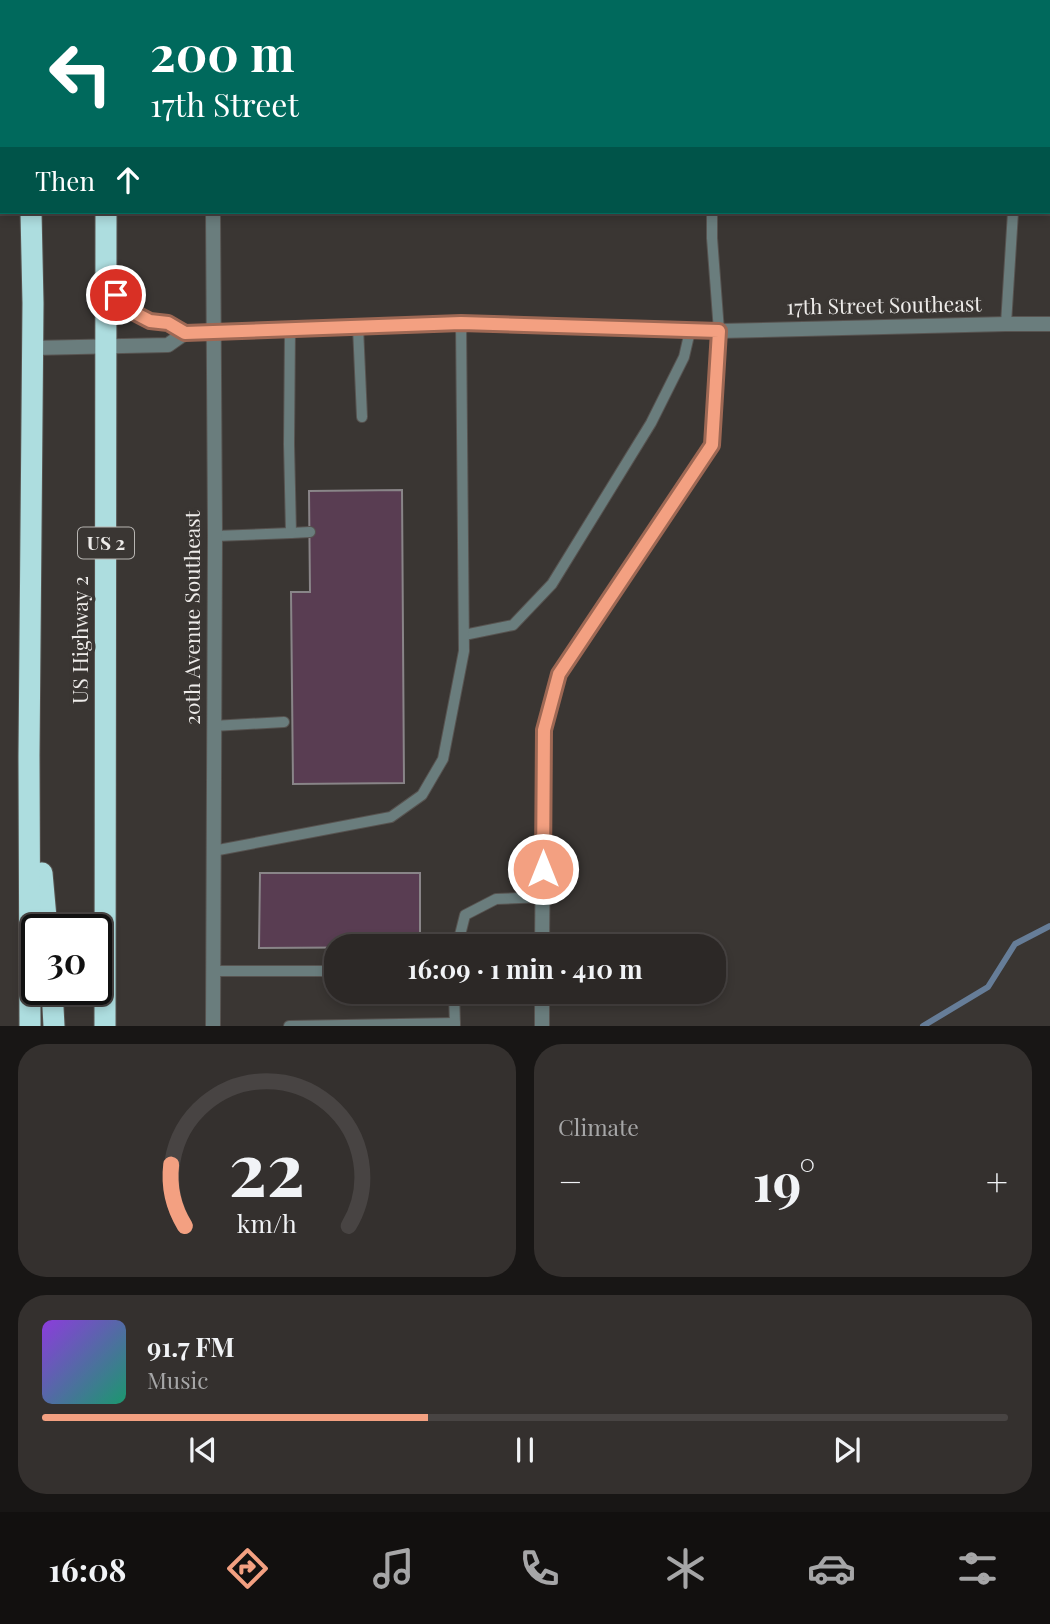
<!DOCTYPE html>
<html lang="en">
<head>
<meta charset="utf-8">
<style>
	body { margin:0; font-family:"Playfair Display",serif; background:#34302e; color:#f1f3f6; height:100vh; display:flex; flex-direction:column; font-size:26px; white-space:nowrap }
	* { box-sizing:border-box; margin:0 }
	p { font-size:23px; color:#a6a6a7 }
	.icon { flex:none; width:38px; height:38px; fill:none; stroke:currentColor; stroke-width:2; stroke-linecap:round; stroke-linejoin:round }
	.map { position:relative; height:1026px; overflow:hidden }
	.panel { display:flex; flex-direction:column; gap:18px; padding:18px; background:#181615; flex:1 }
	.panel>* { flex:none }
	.banner { position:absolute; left:0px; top:0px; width:1050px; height:214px; box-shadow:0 4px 10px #0003,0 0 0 2px #484443; background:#00695c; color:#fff; overflow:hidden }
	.speed { position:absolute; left:21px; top:914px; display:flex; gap:14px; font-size:35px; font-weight:700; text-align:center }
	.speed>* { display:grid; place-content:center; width:91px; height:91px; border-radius:50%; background:#2c2826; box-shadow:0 4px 10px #0003,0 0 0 2px #484443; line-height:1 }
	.speed .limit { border:4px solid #111; border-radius:10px; background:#fff; color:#111 }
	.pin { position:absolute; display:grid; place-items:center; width:60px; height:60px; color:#fff; margin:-30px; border:4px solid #fff; border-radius:50%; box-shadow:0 2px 7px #0007 }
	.me { position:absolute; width:77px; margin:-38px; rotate:0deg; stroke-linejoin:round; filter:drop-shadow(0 0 5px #0008) }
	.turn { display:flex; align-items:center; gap:24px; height:147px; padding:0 35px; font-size:32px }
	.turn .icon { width:91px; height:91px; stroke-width:2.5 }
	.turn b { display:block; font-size:49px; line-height:60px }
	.then { display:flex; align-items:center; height:66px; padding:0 35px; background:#0003; gap:14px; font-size:26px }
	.big { font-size:52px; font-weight:700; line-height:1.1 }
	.panel .widget { flex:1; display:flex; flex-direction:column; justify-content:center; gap:10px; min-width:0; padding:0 24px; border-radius:28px; background:#34302e }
	.panel .dial { align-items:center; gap:0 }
	.dial svg { height:182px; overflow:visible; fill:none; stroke:#484443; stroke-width:7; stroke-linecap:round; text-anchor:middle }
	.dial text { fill:#f1f3f6; stroke:none }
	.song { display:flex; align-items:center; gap:21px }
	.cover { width:84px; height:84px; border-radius:10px; background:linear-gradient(135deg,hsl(270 70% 55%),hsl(160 70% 35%)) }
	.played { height:7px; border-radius:4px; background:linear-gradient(90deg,#f3a081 40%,#484443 40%) }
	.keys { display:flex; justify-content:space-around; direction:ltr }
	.heat { display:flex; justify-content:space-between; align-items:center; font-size:38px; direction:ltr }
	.panel .tiles { flex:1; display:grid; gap:18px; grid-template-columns:1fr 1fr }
	.widget:last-child { grid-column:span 2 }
	.trip { position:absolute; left:324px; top:934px; width:402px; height:70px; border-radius:28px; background:#2c2826; box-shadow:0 4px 10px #0003,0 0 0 2px #484443; font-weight:700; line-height:70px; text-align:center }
	.tabs { display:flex; height:112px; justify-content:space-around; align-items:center; background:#12100f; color:#a6a6a7 }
	.tabs .icon { width:49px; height:49px }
	.tabs .selected { color:#f3a081 }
	.tabs b { font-size:32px; color:#f1f3f6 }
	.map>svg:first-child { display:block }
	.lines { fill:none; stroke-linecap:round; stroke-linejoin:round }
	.stream { stroke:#667d98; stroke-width:6 }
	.building { fill:#593d52; stroke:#898588; stroke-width:2 }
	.lane-casing { stroke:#575350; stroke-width:12 }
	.street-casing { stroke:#575350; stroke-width:16 }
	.highway-casing { stroke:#575350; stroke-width:23 }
	.lane { stroke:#6a7d7d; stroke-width:10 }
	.street { stroke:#6a7d7d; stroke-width:14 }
	.highway { stroke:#addddf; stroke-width:21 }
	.route-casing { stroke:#9e6854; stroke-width:18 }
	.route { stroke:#f3a081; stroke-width:12 }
	.labels { text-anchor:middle; stroke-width:7; stroke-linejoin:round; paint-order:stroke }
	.shield { fill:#3a3633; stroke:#b7b5b2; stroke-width:2 }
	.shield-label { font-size:19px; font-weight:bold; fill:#edebe9 }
	.street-label { font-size:21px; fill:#edebe9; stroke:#3a3633 }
</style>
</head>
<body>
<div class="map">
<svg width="1050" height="1026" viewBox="0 0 1050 1026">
	<rect width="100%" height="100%" fill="#3a3633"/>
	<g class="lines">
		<path class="stream" d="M923,1026L988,987L1015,944L1050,926"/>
	</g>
	<g class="building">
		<path d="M402,490L404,783L293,784L291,592H310L309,491Z"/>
		<path d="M260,873H420V947L259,948Z"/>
	</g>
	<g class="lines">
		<defs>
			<g id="lane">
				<path d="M285,2V0"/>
				<path d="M393,2L427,0"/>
				<path d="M712,212V238L719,331"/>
				<path d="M1006,324L1013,212"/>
				<path d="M358,327L362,417"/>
				<path d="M291,533L310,532"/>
				<path d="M215,536L291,533L289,444L290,329"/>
				<path d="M464,635L513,625L552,584L651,423L684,357L690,331"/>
				<path d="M213,726L284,722"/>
				<path d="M213,851L391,817L422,795L443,759L464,651L461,323"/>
				<path d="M457,947L465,915L496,899L543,897"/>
				<path d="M214,971H336"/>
				<path d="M454,992L455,1026"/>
				<path d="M289,1026L455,1023"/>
			</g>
			<g id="street">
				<path d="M213,2V0"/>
				<path d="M107,283L125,308L150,321L168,323L185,333"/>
				<path d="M33,348L168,345L185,333L461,323L719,331L1006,324H1050"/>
				<path d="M542,947L544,730L559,674L712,445L719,331"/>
				<path d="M213,1026L215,536L213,212"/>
				<path d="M542,1026V992"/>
			</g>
			<g id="highway">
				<path d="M28,0V2"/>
				<path d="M105,0V2"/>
				<path d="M42,873L47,929"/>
				<path d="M52,989L54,1026"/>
				<path d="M30,1026L29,756L33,303L31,212"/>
				<path d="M105,1026L106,212"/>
			</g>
		</defs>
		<use href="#lane" class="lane-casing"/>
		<use href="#street" class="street-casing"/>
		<use href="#highway" class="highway-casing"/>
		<use href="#lane" class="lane"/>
		<use href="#street" class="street"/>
		<use href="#highway" class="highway"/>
	</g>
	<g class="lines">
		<defs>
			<path id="route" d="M116,295L125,308L150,321L168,323L185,333L461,323L719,331L712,445L559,674L544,730L543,869"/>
		</defs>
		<use href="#route" class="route-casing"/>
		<use href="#route" class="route"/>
	</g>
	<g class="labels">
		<rect class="shield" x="78" y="527.5" width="56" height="31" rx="5"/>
		<g class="shield-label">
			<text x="106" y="550">US 2</text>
		</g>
		<g class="street-label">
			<text transform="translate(884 306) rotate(-1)" y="7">17th Street Southeast</text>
			<text transform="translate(193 618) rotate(-90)" y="7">20th Avenue Southeast</text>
			<text transform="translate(81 640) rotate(-90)" y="7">US Highway 2</text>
		</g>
	</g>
</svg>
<div class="speed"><div class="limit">30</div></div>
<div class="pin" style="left:116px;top:295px;background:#d93025"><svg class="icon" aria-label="arrive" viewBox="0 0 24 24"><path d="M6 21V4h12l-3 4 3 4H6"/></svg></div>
<svg class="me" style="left:543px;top:869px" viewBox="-20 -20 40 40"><circle r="17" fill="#f3a081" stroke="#fff" stroke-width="3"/><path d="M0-11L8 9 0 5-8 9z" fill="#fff"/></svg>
<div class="trip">16:09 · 1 min · 410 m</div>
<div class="banner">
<div class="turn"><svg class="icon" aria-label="left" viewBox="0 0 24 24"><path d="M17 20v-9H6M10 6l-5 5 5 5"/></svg><div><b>200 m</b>17th Street</div></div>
<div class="then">Then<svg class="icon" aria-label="ahead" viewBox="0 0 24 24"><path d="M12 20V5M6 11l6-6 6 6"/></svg></div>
</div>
</div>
<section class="panel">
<div class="tiles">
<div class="widget dial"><svg viewBox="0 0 100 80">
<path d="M14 69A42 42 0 1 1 86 69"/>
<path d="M14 69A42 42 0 0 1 8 42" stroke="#f3a081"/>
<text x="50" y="56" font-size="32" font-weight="700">22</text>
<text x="50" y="72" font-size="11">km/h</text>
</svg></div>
<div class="widget"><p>Climate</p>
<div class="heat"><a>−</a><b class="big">19°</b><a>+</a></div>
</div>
<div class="widget">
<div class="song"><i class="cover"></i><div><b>91.7 FM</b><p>Music</p></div></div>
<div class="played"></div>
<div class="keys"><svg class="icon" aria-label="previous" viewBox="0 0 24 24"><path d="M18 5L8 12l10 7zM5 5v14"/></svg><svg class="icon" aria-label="pause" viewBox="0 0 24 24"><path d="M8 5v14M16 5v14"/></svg><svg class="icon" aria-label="next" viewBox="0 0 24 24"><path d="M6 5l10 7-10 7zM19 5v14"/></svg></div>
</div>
</div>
</section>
<nav class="tabs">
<b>16:08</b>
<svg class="icon selected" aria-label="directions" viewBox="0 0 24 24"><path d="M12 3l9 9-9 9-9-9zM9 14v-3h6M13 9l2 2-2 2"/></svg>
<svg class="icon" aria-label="music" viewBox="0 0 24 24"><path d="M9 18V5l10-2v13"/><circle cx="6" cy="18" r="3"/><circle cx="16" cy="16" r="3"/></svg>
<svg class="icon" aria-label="phone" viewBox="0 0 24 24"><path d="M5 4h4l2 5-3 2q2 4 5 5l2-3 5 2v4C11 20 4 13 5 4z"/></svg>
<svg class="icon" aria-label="climate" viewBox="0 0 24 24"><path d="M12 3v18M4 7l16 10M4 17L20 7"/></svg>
<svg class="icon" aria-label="car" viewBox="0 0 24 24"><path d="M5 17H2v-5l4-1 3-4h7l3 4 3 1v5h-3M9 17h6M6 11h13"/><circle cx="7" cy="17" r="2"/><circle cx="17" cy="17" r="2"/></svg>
<svg class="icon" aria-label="filters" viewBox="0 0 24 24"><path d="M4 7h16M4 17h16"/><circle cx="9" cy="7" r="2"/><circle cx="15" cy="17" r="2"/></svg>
</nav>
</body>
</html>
